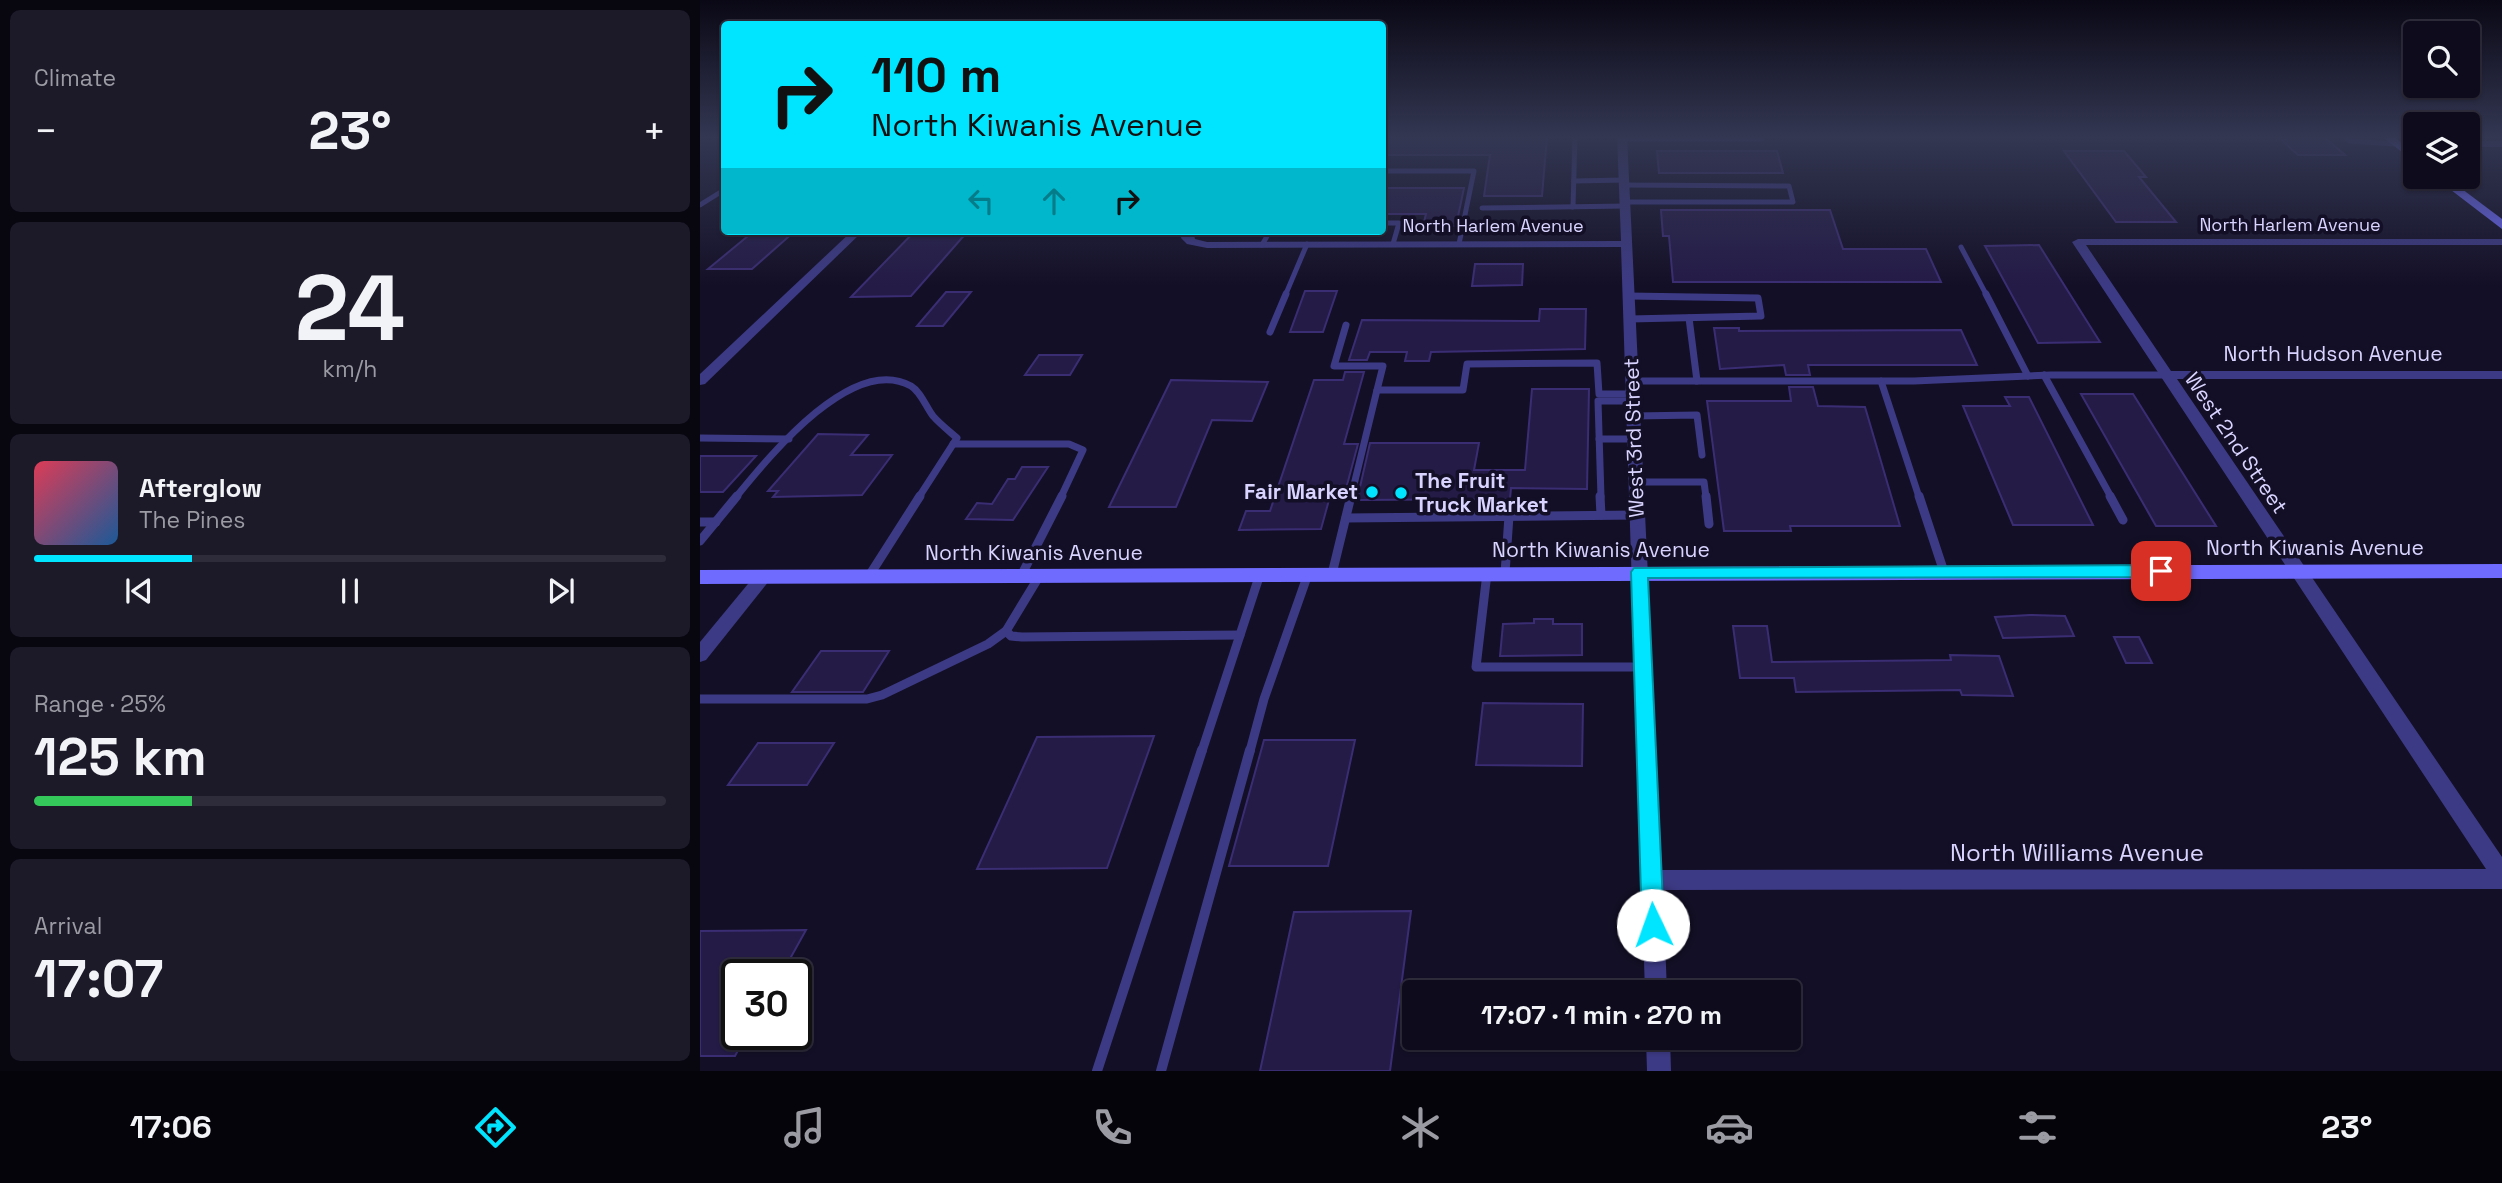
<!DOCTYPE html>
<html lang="en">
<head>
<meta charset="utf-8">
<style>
	body { margin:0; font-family:"Space Grotesk",sans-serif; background:#1c1929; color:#f1f3f6; height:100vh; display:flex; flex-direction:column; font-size:26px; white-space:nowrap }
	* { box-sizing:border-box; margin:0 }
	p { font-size:23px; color:#9b9ba3 }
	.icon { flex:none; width:38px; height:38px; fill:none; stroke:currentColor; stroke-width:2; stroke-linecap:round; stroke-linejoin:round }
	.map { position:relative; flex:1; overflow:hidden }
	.side { display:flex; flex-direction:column; gap:10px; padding:10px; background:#08060f; width:700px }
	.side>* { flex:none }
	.guide { position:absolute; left:21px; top:21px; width:665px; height:214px; border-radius:7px; box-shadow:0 2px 5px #0004,0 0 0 2px #2e2b3b; background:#00e5ff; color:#111; overflow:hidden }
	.fabs { position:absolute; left:1703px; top:21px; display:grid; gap:14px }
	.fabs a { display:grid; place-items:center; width:77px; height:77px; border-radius:7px; background:#0e0b1c; box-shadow:0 2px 5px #0004,0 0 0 2px #2e2b3b; font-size:35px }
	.speed { position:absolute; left:21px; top:959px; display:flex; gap:14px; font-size:35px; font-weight:700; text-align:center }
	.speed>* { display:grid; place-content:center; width:91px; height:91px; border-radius:50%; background:#0e0b1c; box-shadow:0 2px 5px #0004,0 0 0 2px #2e2b3b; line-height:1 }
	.speed .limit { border:4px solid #111; border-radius:10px; background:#fff; color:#111 }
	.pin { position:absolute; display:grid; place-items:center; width:60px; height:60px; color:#fff; margin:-30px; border-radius:14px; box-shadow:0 4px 10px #0006 }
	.me { position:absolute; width:77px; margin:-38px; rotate:357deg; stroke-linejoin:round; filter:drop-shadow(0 0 5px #0008) }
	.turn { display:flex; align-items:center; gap:24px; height:147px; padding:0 35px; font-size:32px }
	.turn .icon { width:91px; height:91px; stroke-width:2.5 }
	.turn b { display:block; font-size:49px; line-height:60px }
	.lanes { display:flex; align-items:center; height:66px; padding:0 35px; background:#0003; justify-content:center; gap:35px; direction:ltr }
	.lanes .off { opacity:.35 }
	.big { font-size:52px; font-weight:700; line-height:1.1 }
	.side .card { flex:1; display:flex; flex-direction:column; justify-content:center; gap:10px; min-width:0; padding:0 24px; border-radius:10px; background:#1c1929 }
	.side .dial { align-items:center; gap:0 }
	.dial b { font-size:91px; line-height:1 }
	.song { display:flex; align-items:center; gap:21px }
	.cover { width:84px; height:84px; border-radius:10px; background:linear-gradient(135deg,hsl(350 70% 55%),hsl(210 70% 35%)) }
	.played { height:7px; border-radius:4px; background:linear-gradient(90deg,#00e5ff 25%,#2e2b3b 25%) }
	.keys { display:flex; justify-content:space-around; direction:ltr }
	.heat { display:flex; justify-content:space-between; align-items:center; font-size:38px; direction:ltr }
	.charge { height:10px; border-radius:5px; background:linear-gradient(90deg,#34c759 25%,#2e2b3b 0) }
	.trip { position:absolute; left:702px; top:980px; width:399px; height:70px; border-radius:7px; background:#0e0b1c; box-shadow:0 2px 5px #0004,0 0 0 2px #2e2b3b; font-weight:700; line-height:70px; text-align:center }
	.dock { display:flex; height:112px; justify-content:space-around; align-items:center; background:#06040b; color:#9b9ba3 }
	.dock .icon { width:49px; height:49px }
	.dock .current { color:#00e5ff }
	.dock b { font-size:32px; color:#f1f3f6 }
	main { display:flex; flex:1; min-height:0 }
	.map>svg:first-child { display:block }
	.building { fill:#241b47; stroke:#3b2d73; stroke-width:2 }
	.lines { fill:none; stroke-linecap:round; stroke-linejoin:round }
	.service-far3 { stroke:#3d3a85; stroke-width:5 }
	.service-far2 { stroke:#3d3a85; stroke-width:7 }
	.service-far1 { stroke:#3d3a85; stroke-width:9 }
	.service { stroke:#3d3a85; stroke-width:10 }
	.minor { fill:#3d3a85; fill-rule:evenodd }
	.secondary { fill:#6f6bff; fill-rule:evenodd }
	.route { fill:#00e5ff; stroke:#0095a6; stroke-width:2 }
	.poi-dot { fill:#00e5ff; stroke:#130f26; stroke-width:2.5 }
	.labels { text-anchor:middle; stroke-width:7; stroke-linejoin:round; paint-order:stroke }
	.far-street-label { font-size:18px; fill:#d9d4ff; stroke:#130f26 }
	.street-label { font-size:21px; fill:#d9d4ff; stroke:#130f26 }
	.poi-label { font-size:21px; font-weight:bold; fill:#d9d4ff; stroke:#130f26; text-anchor:start }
	.near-street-label { font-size:24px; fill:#d9d4ff; stroke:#130f26 }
</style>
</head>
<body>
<main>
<section class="side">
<div class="card"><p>Climate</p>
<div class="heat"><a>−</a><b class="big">23°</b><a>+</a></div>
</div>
<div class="card dial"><b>24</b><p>km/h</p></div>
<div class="card">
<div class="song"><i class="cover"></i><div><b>Afterglow</b><p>The Pines</p></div></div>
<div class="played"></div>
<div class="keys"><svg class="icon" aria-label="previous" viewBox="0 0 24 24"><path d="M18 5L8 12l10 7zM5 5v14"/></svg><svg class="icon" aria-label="pause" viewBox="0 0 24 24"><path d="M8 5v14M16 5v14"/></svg><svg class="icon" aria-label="next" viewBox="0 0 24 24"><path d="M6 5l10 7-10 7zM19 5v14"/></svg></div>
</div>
<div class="card"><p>Range · 25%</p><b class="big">125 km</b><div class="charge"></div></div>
<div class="card"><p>Arrival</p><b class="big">17:07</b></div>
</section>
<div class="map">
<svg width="1802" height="1071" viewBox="0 0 1802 1071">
	<rect width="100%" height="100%" fill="#130f26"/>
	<g class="building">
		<path d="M682,136H847L842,196H784L790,155H682Z"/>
		<path d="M1577,136H1623L1645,155H1598Z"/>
		<path d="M957,151H1077L1083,173H959Z"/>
		<path d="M1364,151H1424L1446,177H1439L1476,222H1416Z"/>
		<path d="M682,188H764L756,226H723L726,214H682Z"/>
		<path d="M961,210H1130L1143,249H1226L1241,282H973L969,236H963Z"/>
		<path d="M54,231H95L52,269H8Z"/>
		<path d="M215,231H268L211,296L151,297Z"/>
		<path d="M1339,245L1400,342L1338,343L1285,246Z"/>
		<path d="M775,264H823L822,285L772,286Z"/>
		<path d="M605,291H637L623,332H590Z"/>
		<path d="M246,292H271L243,326H217Z"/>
		<path d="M840,309H886L885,349L731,352L729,361H705L707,352H670L667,360H649L662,320L839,321Z"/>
		<path d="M1014,328H1039V331L1261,330L1277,365H1108L1110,375H1086L1084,365L1020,369Z"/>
		<path d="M339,355H382L370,375H325Z"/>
		<path d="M645,372H664L644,444H658L643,500H629L621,529L539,530L546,511H570L614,380H643Z"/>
		<path d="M471,380L568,382L552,421L512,420L476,507H409Z"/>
		<path d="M1089,387H1113L1118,406L1165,407L1200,526H1090L1091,531H1024L1007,401H1091Z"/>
		<path d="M832,389H889L887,489L811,488L810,499L657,500L670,443H779L774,470H825Z"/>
		<path d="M1381,394H1433L1516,526H1456Z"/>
		<path d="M1305,397H1329L1393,525H1313L1263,406H1310Z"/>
		<path d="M118,434L168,435L151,455H192L162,495L73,497L78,491H68Z"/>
		<path d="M0,456H56L23,492H0Z"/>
		<path d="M322,467H348L313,520L266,519L277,503L292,504L308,479H315Z"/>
		<path d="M1330,615L1365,616L1374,636L1303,638L1295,617Z"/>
		<path d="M834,619H853V624H882V655L800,656L803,624L834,623Z"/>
		<path d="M1033,626H1067L1072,662L1251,660L1250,655L1299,656L1313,696L1262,695L1260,690L1096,692L1094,678H1040Z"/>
		<path d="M1414,637H1439L1452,663H1426Z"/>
		<path d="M121,651H189L163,692H92Z"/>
		<path d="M783,703L883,704L882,766L776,765Z"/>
		<path d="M454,736L407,868L277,869L337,737Z"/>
		<path d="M564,740H655L628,866H529Z"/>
		<path d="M58,743H134L107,785H28Z"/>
		<path d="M711,911L690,1071H560L594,912Z"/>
		<path d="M106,930L81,975H37V1034H47L35,1056H0V931Z"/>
	</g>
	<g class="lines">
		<g class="service-far3">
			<path d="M1644,136L1650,141L1696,144"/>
			<path d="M922,139H1061"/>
			<path d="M682,171H774L759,244"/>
			<path d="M874,181L924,180"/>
			<path d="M925,185L1089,186L1093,202H925"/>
			<path d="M0,205L24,190"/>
			<path d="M873,207L875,136"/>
			<path d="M782,208L925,206"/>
			<path d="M682,223H699L693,244"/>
			<path d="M562,245L570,231"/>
			<path d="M1261,247L1287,296"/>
			<path d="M585,296L607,244"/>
			<path d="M929,296H944"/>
		</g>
		<g class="service-far2">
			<path d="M1286,294L1328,376"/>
			<path d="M929,296L1058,298L1061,316L930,319"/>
			<path d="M989,318L997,381"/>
			<path d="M646,325L634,366H683L677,390"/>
			<path d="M570,332L586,294"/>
			<path d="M1344,375L1411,497"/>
			<path d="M932,381H1214L1351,375H1465"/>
			<path d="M1181,381L1219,497"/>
			<path d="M934,416L997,415L1002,455"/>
			<path d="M0,438L89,439"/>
			<path d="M899,439H935"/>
			<path d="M253,444H369L383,450L361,497"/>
			<path d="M936,482H1004L1006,497"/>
			<path d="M36,497C68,458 152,353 211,386C221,392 226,407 233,416C240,424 249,431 257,438L219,497"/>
			<path d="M651,497L677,390H763L767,364L897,363L899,394H933"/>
			<path d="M901,497L898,401H933"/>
		</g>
		<g class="service-far1">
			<path d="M900,496L901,515"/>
			<path d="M1006,496L1009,524"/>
			<path d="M1219,496L1244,572"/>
			<path d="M1410,496L1423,520"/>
			<path d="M646,518L937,515"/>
			<path d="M0,522H16"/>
			<path d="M0,541L37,496"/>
			<path d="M787,573L776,667H943"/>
			<path d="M805,573L809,516"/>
			<path d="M632,574L651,496"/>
			<path d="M169,576L220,496"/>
			<path d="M321,576L362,496"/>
			<path d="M306,631L311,636L322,637L540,635"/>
			<path d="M0,699H167L182,695L288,644L306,631L340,575"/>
			<path d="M502,751L560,574"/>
			<path d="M550,751L564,699L608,574"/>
		</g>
		<g class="service">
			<path d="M397,1071L502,750"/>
			<path d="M461,1071L550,750"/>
		</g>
		<g class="minor">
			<path d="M917,136H927L962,870L1786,869L1372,242L1378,239H1802V245H1386L1471,371H1802V379H1477L1802,857V889L963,890L967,992H945L921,247L507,248L487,244L481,238L483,231H493L495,239L507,242L921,241Z"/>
			<path d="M1696,141H1715V147L1693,146L1691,144Z"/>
			<rect x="1768" y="141" width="34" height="6"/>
			<path d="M152,231H163L5,384L0,385V374Z"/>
			<path d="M63,571L69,573L71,577L69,581L6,660L0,662V642L57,573Z"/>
			<path d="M946,1038H970L971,1071H947Z"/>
		</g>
		<g class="secondary">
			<path d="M1681,136H1693L1715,154V162Z"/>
			<path d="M1734,177H1746L1802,219V229Z"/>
			<path d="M1802,564V578L0,584V570Z"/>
		</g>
	</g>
	<linearGradient id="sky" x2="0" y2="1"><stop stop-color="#0a0815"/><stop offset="0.48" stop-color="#333752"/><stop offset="1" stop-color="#333752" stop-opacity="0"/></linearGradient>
	<rect width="1802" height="286" fill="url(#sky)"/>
	<path class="route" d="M1461,565L1470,571L1461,577L948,578L964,925L961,933L953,936L945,933L942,925L931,572L934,568Z"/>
	<g class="poi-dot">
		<circle cx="672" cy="492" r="7"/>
		<circle cx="701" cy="493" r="7"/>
	</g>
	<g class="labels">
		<g class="far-street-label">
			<text x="1590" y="231">North Harlem Avenue</text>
			<text x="793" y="232">North Harlem Avenue</text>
		</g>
		<g class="street-label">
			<text x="1633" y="361">North Hudson Avenue</text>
			<text transform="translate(934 438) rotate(-92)" y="7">West 3rd Street</text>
			<text transform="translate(1536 443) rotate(56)" y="7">West 2nd Street</text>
			<text x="1615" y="555">North Kiwanis Avenue</text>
			<text x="901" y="557">North Kiwanis Avenue</text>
			<text x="334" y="560">North Kiwanis Avenue</text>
		</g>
		<g class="poi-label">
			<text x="715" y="488">The Fruit<tspan x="715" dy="24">Truck Market</tspan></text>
			<text x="658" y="499" text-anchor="end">Fair Market</text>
		</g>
		<g class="near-street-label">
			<text x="1377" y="861">North Williams Avenue</text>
		</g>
	</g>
</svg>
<div class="fabs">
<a><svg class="icon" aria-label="search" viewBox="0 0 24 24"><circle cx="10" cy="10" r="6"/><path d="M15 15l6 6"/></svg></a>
<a><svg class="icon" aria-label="layers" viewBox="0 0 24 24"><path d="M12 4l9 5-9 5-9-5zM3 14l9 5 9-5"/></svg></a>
</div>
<div class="speed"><div class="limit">30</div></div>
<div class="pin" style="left:1461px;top:571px;background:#d93025"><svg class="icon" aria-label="arrive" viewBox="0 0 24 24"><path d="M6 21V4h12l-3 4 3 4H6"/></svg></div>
<svg class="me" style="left:953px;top:925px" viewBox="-20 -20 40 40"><circle r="19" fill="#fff"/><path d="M0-13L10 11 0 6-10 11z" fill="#00e5ff"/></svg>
<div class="trip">17:07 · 1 min · 270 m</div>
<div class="guide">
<div class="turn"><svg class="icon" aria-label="right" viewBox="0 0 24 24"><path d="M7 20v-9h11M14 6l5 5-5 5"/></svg><div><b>110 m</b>North Kiwanis Avenue</div></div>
<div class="lanes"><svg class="icon off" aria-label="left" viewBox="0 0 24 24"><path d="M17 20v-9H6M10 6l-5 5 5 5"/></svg><svg class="icon off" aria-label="ahead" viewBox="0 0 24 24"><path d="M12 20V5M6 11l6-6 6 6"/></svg><svg class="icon" aria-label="right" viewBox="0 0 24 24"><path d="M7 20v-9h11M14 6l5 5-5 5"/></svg></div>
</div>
</div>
</main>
<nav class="dock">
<b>17:06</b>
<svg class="icon current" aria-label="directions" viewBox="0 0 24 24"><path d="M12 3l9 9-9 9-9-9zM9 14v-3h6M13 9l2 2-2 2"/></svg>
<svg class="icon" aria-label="music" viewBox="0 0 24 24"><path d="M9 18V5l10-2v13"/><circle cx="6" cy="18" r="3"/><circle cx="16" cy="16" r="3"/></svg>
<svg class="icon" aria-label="phone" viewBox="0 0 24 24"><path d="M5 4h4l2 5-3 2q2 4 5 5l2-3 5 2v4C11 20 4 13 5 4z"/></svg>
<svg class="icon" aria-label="climate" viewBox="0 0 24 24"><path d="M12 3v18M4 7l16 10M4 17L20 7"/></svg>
<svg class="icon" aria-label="car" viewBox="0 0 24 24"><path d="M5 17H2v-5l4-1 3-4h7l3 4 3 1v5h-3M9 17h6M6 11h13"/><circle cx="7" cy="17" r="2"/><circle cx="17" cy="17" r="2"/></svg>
<svg class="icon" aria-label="filters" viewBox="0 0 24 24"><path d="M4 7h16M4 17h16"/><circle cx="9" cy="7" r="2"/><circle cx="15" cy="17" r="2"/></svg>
<b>23°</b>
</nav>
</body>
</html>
